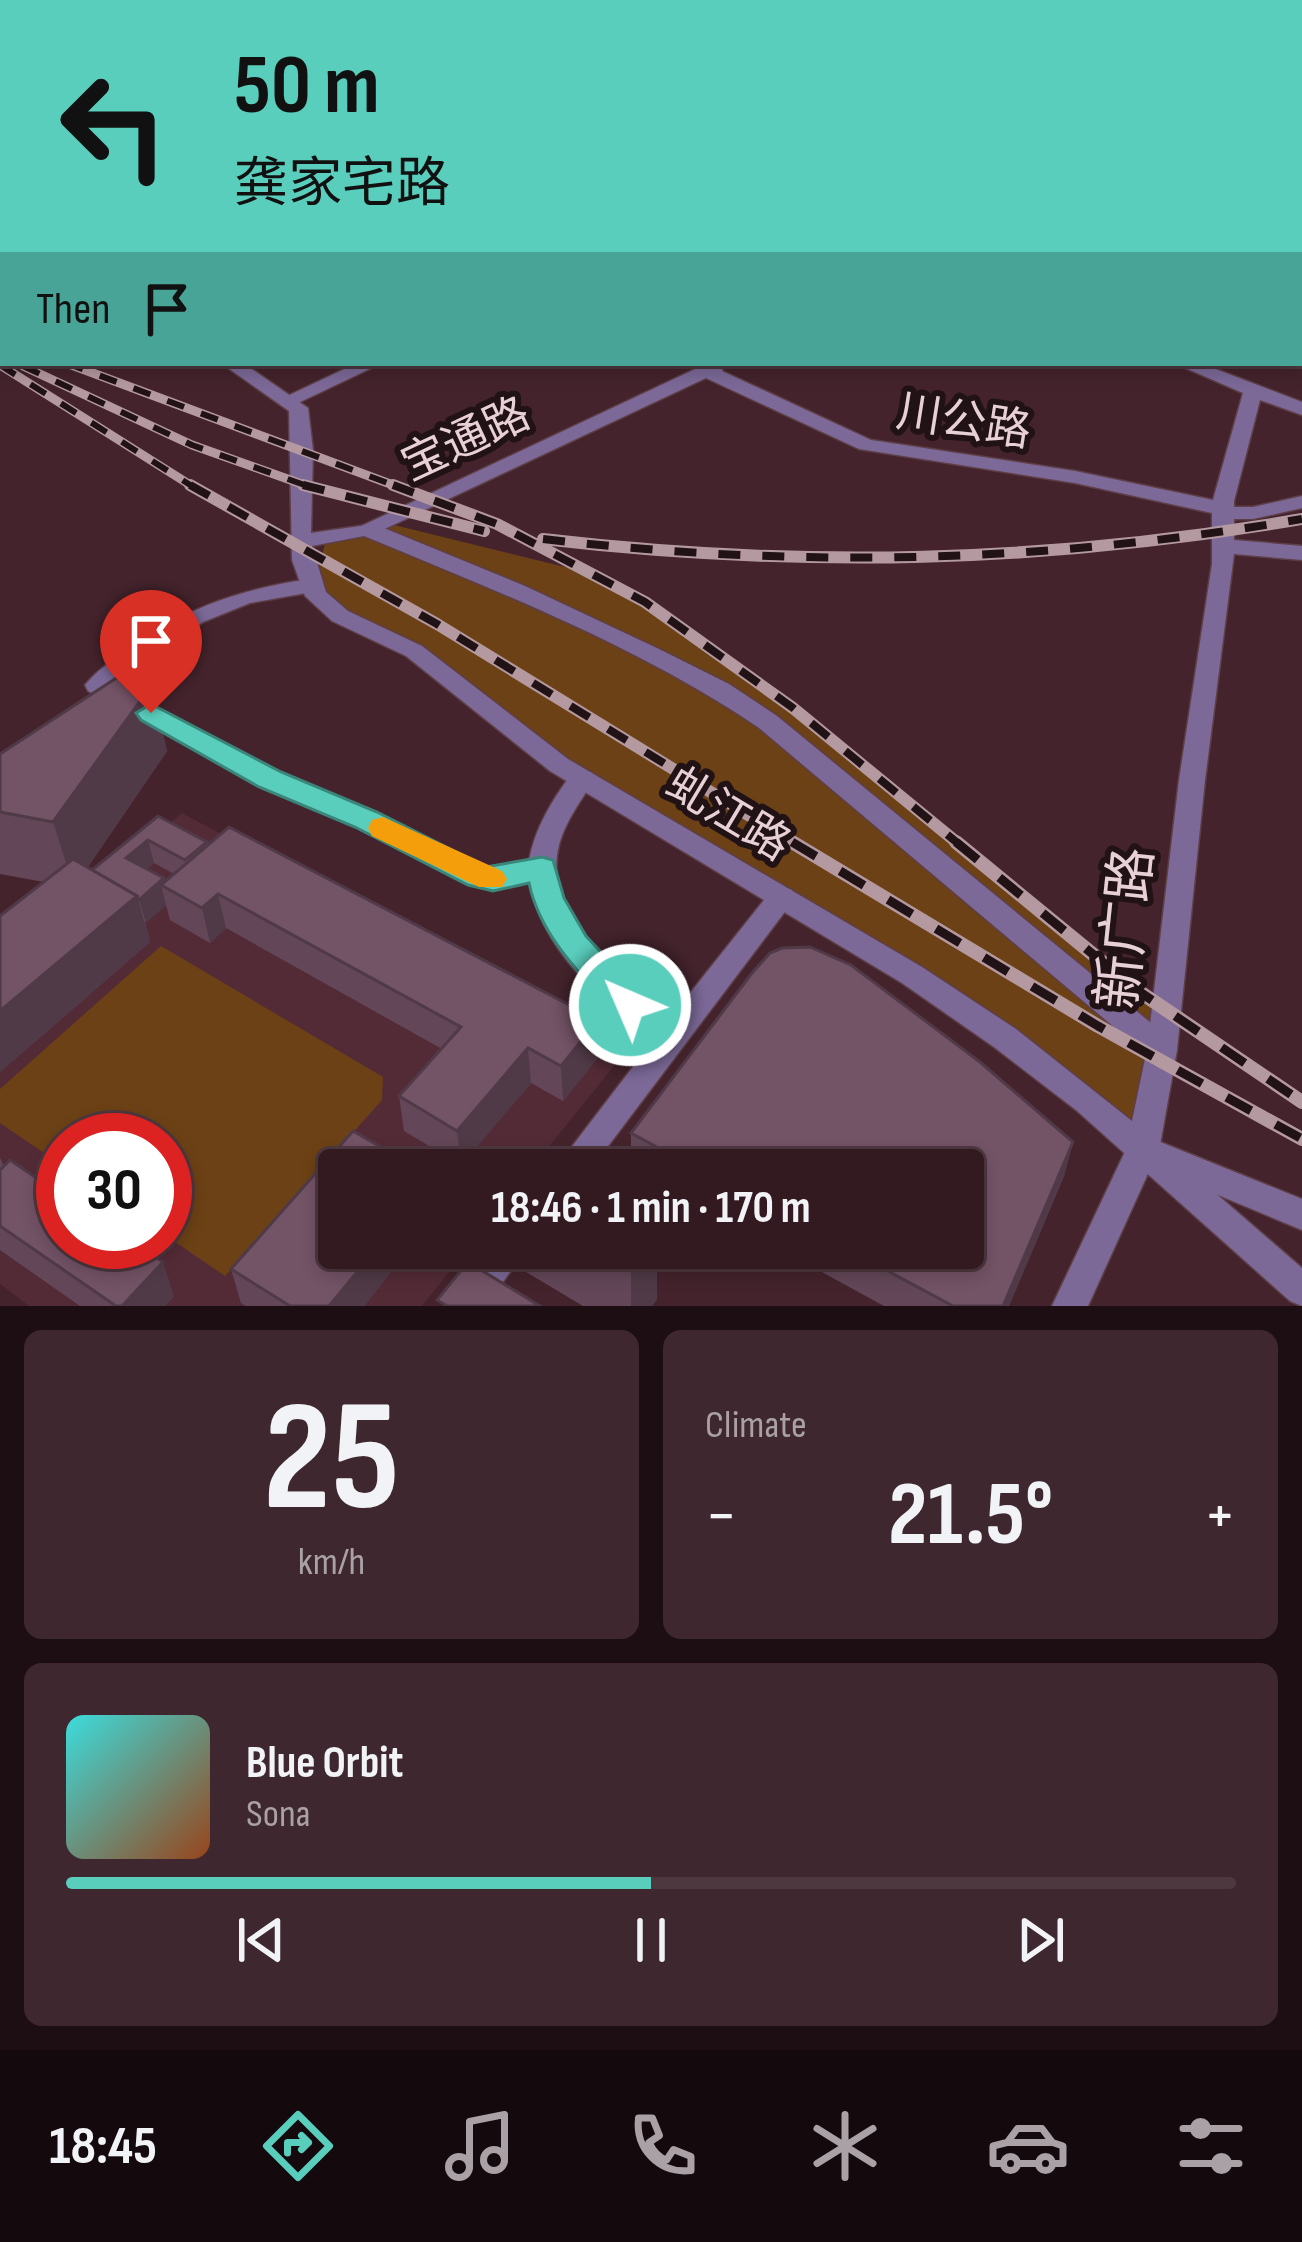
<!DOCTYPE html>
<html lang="en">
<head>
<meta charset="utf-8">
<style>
	body { margin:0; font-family:"Sofia Sans Condensed","Noto Sans SC",sans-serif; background:#3e272e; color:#f1f3f6; height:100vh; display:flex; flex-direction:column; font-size:45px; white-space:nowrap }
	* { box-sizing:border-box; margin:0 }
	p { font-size:39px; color:#a9a1a5 }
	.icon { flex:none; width:66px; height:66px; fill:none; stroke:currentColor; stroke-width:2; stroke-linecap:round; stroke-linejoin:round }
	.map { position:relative; height:1306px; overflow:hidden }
	.details { display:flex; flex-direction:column; gap:24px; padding:24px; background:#1c0e12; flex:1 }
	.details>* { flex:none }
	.guide { position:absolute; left:0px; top:0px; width:1302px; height:366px; box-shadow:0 6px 18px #0003,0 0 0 3px #4e383f; background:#5acebd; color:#111; overflow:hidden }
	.speed { position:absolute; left:36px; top:1113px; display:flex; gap:24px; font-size:60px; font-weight:700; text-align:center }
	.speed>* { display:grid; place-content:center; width:156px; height:156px; border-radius:50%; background:#331a21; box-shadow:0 6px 18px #0003,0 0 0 3px #4e383f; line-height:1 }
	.speed .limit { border:18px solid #d22; background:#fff; color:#111 }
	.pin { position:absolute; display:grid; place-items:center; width:102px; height:102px; color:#fff; margin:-123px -51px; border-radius:50% 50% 50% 0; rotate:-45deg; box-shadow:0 0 12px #0007 }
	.pin .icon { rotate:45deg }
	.me { position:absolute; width:132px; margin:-66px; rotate:315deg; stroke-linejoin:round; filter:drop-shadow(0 0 9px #0008) }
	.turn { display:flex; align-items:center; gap:42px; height:252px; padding:0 36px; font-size:54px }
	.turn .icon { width:156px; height:156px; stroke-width:2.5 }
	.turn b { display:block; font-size:84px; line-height:102px }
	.then { display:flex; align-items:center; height:114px; padding:0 36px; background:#0003; gap:24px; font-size:45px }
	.big { font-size:90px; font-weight:700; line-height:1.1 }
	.details .tile { flex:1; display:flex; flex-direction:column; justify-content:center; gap:18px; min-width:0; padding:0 42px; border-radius:18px; background:#3e272e }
	.details .dial { align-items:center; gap:0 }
	.dial b { font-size:156px; line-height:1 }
	.song { display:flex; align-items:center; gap:36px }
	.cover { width:144px; height:144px; border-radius:18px; background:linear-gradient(135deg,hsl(180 70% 55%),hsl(20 70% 35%)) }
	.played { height:12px; border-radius:6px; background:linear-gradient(90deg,#5acebd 50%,#4e383f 50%) }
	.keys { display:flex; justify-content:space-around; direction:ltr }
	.heat { display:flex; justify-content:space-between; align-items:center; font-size:66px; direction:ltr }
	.details .tiles { flex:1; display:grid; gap:24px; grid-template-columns:1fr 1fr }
	.tile:last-child { grid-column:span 2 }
	.trip { position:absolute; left:318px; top:1149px; width:666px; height:120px; border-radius:12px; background:#331a21; box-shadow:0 6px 18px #0003,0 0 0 3px #4e383f; font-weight:700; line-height:120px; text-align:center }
	.tab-bar { display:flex; height:192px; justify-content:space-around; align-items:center; background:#140a0d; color:#a9a1a5 }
	.tab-bar .icon { width:84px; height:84px }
	.tab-bar .on { color:#5acebd }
	.tab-bar b { font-size:54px; color:#f1f3f6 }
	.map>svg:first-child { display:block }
	.built { fill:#532b37; fill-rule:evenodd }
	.green { fill:#6c4115 }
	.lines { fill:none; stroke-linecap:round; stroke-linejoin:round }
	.minor-casing { stroke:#5e3f47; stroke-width:3 }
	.tertiary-casing { stroke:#5e3f47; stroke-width:3 }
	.secondary-casing { stroke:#5e3f47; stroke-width:3 }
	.minor { fill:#7c6998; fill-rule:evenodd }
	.tertiary { fill:#7c6998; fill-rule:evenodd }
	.secondary { fill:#a888d3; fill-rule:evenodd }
	.rail-far2-casing { stroke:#b499a0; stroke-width:9 }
	.rail-far1-casing { stroke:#b499a0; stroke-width:12 }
	.rail-casing { stroke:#b499a0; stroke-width:14 }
	.rail-far2 { stroke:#211216; stroke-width:6; stroke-dasharray:18; stroke-linecap:butt }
	.rail-far1 { stroke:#211216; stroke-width:8; stroke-dasharray:22; stroke-linecap:butt }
	.rail { stroke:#211216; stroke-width:9; stroke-dasharray:28; stroke-linecap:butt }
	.wall { fill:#634758; fill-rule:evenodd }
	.shaded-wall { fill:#503a47 }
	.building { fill:#735366; stroke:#503a47; stroke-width:3 }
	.route { fill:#5acebd; stroke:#3a867b; stroke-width:3 }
	.slow { fill:#f59e0b }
	.labels { text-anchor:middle; stroke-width:12; stroke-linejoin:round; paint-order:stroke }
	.street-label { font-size:45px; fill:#e8d1d6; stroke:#211216 }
	.near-street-label { font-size:54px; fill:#e8d1d6; stroke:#211216 }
</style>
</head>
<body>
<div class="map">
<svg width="1302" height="1306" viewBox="0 0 1302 1306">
	<rect width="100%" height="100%" fill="#44232c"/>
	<path class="built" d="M182,813L627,1050L530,1170H339V1248H468L422,1306H29L0,1284V963ZM63,1140H165V1242H63Z"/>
	<g class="green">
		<path d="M382,522L573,569L645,602L793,708L1161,1007L1134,1130L337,606L317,579L325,543Z"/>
		<path d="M161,946L383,1077L382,1100L225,1276L165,1235V1140H63V1166L0,1123V1089Z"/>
	</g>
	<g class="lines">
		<defs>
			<g id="minor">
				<path d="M641,0H662L665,3H644Z"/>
				<rect x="1299" y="89" width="3" height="23"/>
				<path d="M357,363H382L298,403L291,405L281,399Z"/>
				<path d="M708,363H724L722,371L871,440L1075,471L1213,500L1243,393L1174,363H1200L1302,402V415L1260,400L1234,501V507H1253L1302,496V508L1253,519H1234V540L1302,546V560L1234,554L1205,780L1177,1050L1173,1059L1162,1063L1151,1059L1147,1050L1179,780L1212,564V513L1075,483L859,449L706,378L374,534H358L355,529Z"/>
				<path d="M310,579L321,586L318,591L250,603L203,622L114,684L279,774L376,812L486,868L529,861C535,827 553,799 573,772H591L595,778C582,800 566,819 559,845C541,918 617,982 671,1017L772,890L782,887L792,890L796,897L590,1170H554L655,1038C600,1003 541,948 530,881L493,889L470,884L356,826L261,786L88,691L85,685C96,671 113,660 128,649C185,608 241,589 310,579Z"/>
				<path d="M1143,1135L1302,1199V1230L1151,1167L1088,1306H1052L1131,1139Z"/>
				<path d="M489,1248H527L486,1306H447Z"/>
			</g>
			<g id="tertiary">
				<path d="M366,0H385L388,3H369Z"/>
				<rect x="0" y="241" width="3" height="10"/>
				<path d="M221,363H243L308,408L313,450L311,533L374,524L525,586L661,650L729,684L777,716L1173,1041L1177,1050L1160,1145L1302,1268V1306L1290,1301L1076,1110L994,1047L902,983L550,771L406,656L332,621L305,596L292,560L289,411ZM364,536C499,592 638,646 759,728L1146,1054L1132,1121L1016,1029L922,967L568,759L422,646L348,611L326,592L312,546Z"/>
			</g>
			<g id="secondary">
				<rect x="1299" y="106" width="3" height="8"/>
				<path d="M3,254V264L0,265V255Z"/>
			</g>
		</defs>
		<use href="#minor" class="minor-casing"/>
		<use href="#tertiary" class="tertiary-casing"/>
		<use href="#secondary" class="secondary-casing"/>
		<use href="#minor" class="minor"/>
		<use href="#tertiary" class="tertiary"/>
		<use href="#secondary" class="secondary"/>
		<defs>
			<g id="rail-far2">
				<path d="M66,363L401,488"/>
				<path d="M0,365L195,488"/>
				<path d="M23,366L192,445L313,488"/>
			</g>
			<g id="rail-far1">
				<path d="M190,485L437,624L797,845"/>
				<path d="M303,485L484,531"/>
				<path d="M393,485L497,524L645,602L793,708L960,845"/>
				<path d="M543,539C803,569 1044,563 1302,519"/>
			</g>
			<g id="rail">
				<path d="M792,842L1098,1026L1302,1139"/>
				<path d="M956,842L1134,988L1302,1102"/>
			</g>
		</defs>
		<use href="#rail-far2" class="rail-far2-casing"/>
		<use href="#rail-far1" class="rail-far1-casing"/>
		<use href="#rail" class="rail-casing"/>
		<use href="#rail-far2" class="rail-far2"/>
		<use href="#rail-far1" class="rail-far1"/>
		<use href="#rail" class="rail"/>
	</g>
	<g class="wall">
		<rect x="665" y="0" width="57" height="3"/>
		<path d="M1031,0H1302V72L1299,71V3H1030Z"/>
		<path d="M151,686L167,751L87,868L92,870L158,816L207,842L208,845L598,1020L600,1055L563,1101L531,1083L461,1165L404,1131L399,1096L442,1049L226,928L210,943L170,920L166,905L145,922L150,942L0,1072V916L44,882L0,874V754ZM154,863L174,874L165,882L164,878L147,869Z"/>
		<path d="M631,1133L1073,1142L1064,1176L1009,1306H884L778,1248H963V1170H635L631,1168Z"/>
		<path d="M0,1158L4,1166L174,1296L165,1306H80L0,1250Z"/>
		<path d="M339,1248H410L364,1306H246L241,1303L231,1269Z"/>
		<path d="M519,1248H657V1299L652,1306H583L521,1269Z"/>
	</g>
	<g class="shaded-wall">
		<path d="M151,686L167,751L74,888L53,822Z"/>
		<path d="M148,840L154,863L133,881L126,858Z"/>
		<path d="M164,878L166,888L161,885L166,905L146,923L139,900Z"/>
		<path d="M218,894L226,928L210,943L202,908Z"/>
		<path d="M137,896L150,942L0,1072V1011Z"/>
		<path d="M598,1020L600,1055L563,1101L561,1066Z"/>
		<path d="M528,1048L531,1083L461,1165L457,1131Z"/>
		<path d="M1073,1142L1064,1176L1009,1306H1003Z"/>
		<path d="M377,1248H410L364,1306H329Z"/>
		<path d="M647,1248H657V1299L652,1306H631V1271Z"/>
		<path d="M163,1262L174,1296L165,1306H122Z"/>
	</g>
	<g class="building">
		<path d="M591,0H614L621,3H596L589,1Z"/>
		<path d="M781,0H807L818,3H774Z"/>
		<path d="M1031,0H1068L1067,3H1030Z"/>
		<path d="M1157,0H1205L1208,3H1159Z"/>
		<path d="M1204,0H1256L1253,3H1213Z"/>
		<path d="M1272,0H1302V6L1299,5V3Z"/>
		<path d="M124,673L151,686L53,822L0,812V754Z"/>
		<path d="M158,816L207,842L185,860L148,840L126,858L164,878L139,900L137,896L92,870Z"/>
		<path d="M229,827L598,1020L561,1066L528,1048L457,1131L399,1096L461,1027L218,894L202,908L161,885Z"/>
		<path d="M73,859L137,896L0,1011V916Z"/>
		<path d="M810,947L851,965L980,1062L1073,1142L1003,1306H953L845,1248H963V1170H699L631,1133L752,973L770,953L782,948Z"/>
		<path d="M353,1131L421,1170H339V1248H377L329,1306H290L231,1269Z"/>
		<path d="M10,1160L63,1196V1242H133L163,1262L122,1306H116L0,1226V1170Z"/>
		<path d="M591,1248H647L631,1271Z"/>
		<path d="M468,1262L540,1306H447L437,1300Z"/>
	</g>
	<path class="route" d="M151,704L281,772L377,812L486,867L542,857L553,860L564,898L586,936L642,996L647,1005L642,1015L630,1019L618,1015C582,976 540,936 529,883L493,891L468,885L355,827L259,787L141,720L136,713Z"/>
	<path class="slow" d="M383,817L502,871L507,879L502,887H479L372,836L368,828L372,820Z"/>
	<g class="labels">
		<g class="street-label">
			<text transform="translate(964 420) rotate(9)" y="16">川公路</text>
			<text transform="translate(465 438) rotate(-25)" y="16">宝通路</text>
			<text transform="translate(729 813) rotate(31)" y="16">虬江路</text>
		</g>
		<g class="near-street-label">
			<text transform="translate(1124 928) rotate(-84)" y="19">新广路</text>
		</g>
	</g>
</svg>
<div class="speed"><div class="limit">30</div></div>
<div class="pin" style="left:151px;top:713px;background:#d93025"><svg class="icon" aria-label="arrive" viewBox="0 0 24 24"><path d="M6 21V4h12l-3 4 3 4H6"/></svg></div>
<svg class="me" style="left:630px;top:1005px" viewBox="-20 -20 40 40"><circle r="17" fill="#5acebd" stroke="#fff" stroke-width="3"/><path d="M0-11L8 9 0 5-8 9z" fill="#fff"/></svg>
<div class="trip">18:46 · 1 min · 170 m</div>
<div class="guide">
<div class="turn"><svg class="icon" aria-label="left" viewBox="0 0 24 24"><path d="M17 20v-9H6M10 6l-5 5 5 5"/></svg><div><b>50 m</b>龚家宅路</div></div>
<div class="then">Then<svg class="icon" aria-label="arrive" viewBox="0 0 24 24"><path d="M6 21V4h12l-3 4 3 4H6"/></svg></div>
</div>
</div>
<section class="details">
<div class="tiles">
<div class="tile dial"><b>25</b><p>km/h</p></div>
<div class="tile"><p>Climate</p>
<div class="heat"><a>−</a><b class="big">21.5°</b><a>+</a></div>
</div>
<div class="tile">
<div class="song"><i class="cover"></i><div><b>Blue Orbit</b><p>Sona</p></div></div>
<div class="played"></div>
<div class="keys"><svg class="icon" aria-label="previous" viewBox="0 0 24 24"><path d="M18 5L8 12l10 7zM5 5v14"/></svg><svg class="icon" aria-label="pause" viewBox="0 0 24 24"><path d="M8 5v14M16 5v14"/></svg><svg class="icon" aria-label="next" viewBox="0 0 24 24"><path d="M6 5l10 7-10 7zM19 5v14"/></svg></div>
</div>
</div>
</section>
<nav class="tab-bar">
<b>18:45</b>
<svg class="icon on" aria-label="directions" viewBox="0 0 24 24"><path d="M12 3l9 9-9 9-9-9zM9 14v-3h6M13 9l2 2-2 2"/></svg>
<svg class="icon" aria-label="music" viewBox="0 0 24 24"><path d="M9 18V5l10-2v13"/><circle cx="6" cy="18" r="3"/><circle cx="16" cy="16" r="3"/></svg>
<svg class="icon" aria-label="phone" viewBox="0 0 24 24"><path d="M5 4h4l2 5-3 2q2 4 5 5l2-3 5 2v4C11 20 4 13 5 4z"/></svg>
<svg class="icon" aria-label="climate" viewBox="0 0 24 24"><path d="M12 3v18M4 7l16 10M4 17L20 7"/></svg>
<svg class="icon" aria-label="car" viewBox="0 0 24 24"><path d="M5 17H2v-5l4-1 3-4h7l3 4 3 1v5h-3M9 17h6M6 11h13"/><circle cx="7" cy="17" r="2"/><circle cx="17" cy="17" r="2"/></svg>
<svg class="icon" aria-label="filters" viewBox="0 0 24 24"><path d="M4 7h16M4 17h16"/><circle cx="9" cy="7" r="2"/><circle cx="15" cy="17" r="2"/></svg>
</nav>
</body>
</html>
